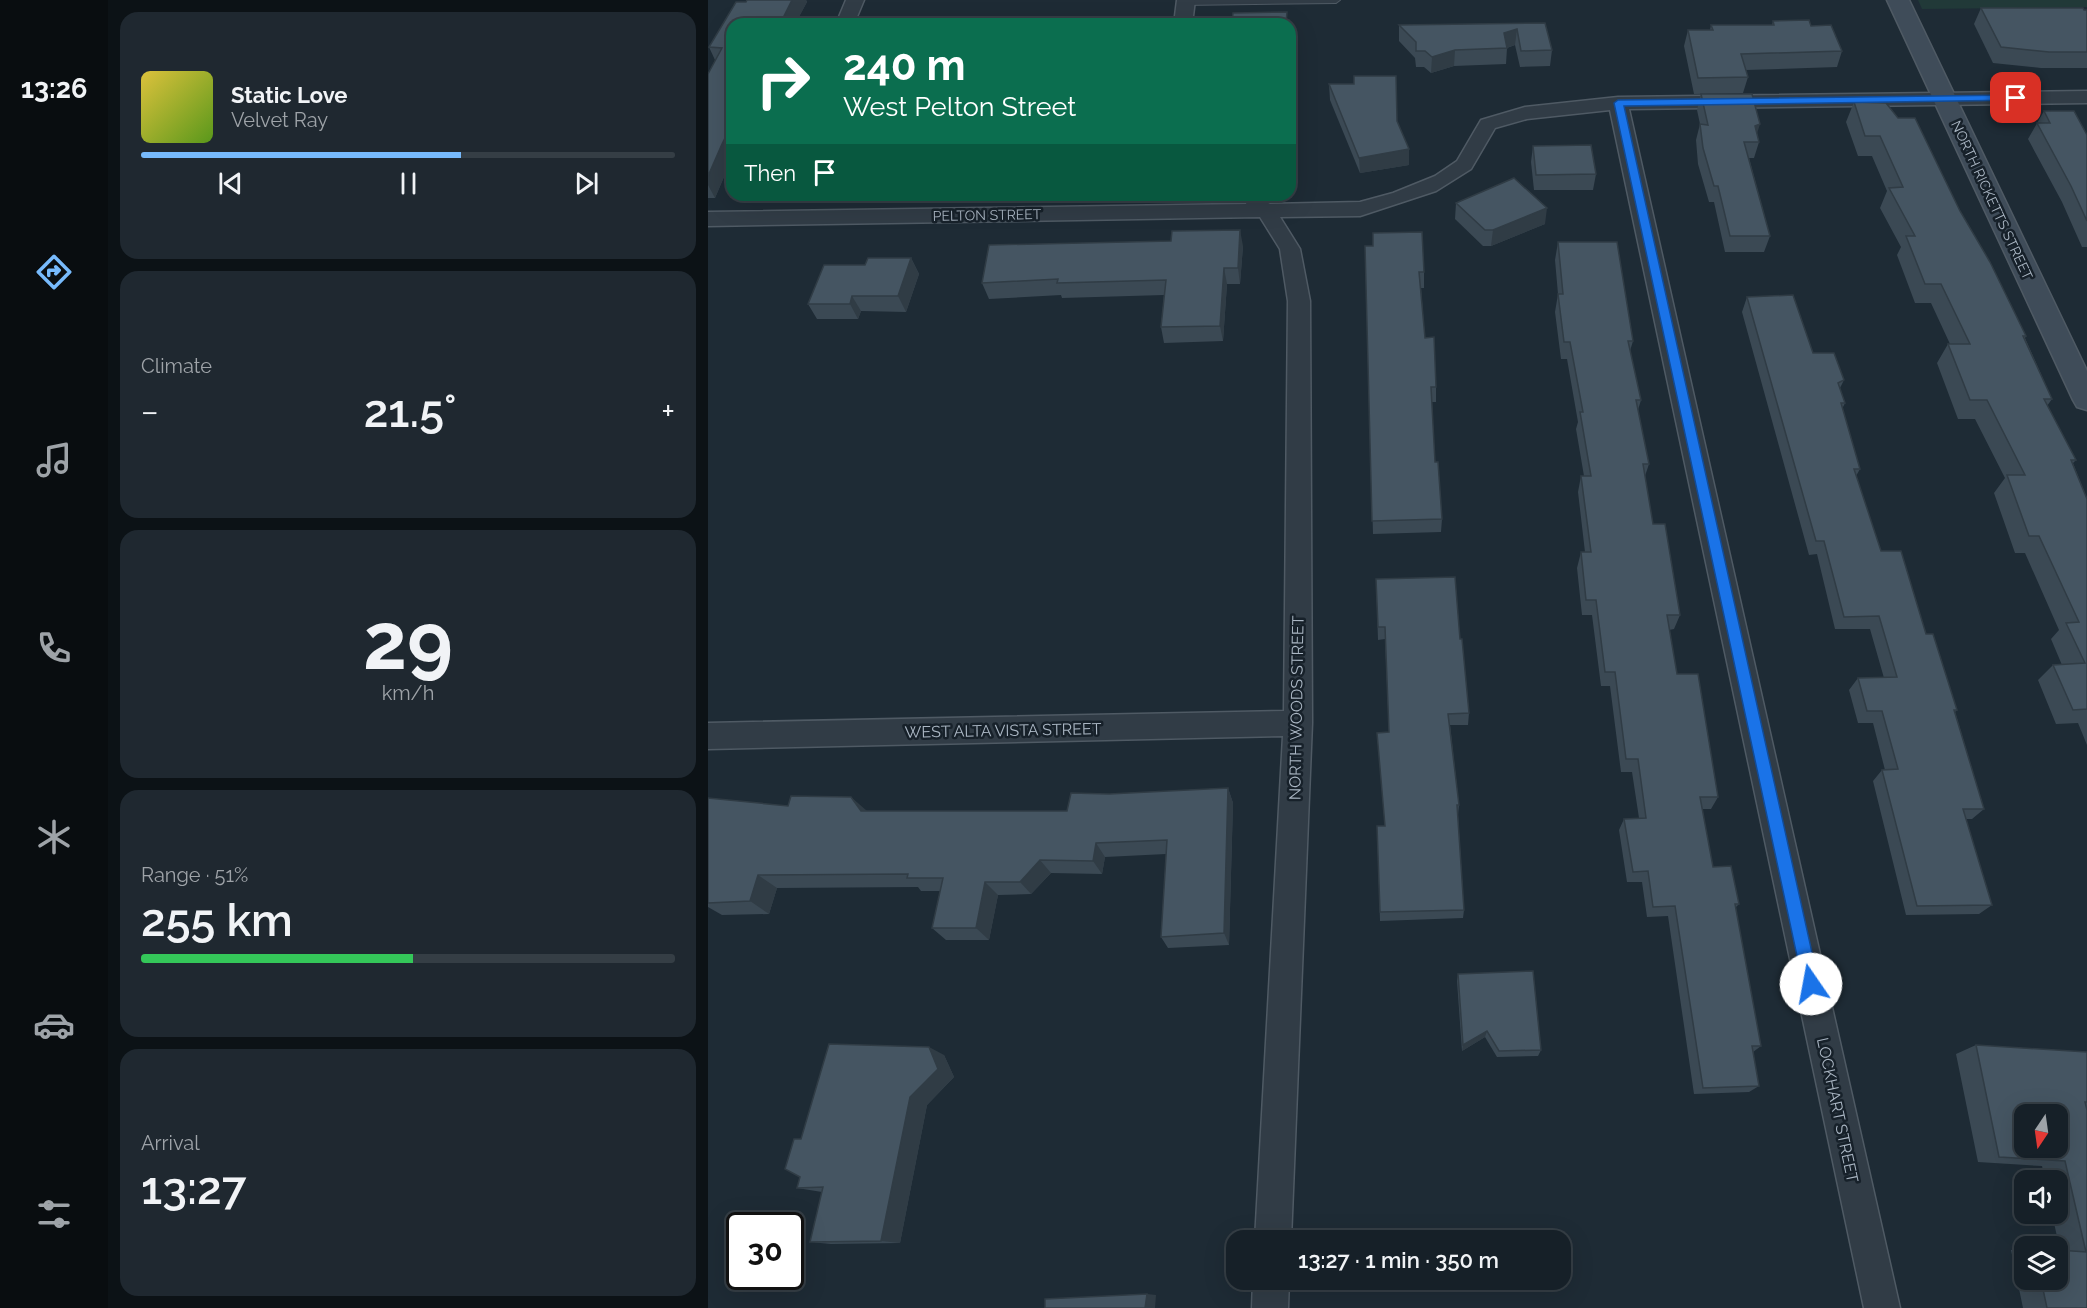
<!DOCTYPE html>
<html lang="en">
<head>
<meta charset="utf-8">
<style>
	body { margin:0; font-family:Raleway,sans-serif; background:#1f2830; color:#f1f3f6; height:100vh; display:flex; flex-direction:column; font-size:22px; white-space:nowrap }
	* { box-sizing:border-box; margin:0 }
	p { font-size:20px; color:#9ea3a8 }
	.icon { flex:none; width:33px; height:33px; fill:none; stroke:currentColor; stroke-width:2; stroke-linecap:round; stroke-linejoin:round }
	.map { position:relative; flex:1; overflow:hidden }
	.panel { display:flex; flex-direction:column; gap:12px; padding:12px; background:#0c1216; width:600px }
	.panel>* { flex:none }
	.banner { position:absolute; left:18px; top:18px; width:570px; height:183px; border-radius:18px; box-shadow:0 6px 24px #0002,0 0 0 2px #353e45; background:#0b6e4f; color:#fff; overflow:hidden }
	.needle { width:39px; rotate:193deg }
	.fabs { position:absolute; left:1306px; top:1104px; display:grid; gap:12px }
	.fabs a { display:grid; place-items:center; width:54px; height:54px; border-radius:12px; background:#162028; box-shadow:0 6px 24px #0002,0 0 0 2px #353e45; font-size:30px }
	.speed { position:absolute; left:18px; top:1212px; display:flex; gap:12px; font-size:30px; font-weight:700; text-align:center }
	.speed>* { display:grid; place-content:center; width:78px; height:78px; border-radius:50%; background:#162028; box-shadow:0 6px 24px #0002,0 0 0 2px #353e45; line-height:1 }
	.speed .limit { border:3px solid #111; border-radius:9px; background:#fff; color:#111 }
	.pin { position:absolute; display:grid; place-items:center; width:51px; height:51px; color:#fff; margin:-26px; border-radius:12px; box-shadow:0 3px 9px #0006 }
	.me { position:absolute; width:66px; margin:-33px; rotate:348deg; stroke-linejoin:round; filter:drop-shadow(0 0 4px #0008) }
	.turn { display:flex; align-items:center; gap:21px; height:126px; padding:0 18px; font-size:27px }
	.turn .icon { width:78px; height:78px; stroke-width:2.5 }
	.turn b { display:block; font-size:42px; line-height:51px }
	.then { display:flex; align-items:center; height:57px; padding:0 18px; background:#0003; gap:12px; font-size:22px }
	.big { font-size:45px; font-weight:600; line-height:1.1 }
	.panel .tile { flex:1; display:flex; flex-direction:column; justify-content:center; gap:9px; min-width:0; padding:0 21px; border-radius:18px; background:#1f2830 }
	.panel .dial { align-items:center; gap:0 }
	.dial b { font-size:78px; line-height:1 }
	.song { display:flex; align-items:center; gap:18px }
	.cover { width:72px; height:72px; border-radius:9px; background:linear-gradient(135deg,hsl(50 70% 55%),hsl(90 70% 35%)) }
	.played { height:6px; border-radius:3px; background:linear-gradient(90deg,#77bafc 60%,#353e45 60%) }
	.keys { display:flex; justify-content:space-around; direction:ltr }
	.heat { display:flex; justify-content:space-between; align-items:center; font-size:33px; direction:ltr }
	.charge { height:9px; border-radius:4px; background:linear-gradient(90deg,#34c759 51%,#353e45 0) }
	.trip { position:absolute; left:518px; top:1230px; width:345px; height:60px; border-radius:18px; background:#162028; box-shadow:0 6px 24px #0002,0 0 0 2px #353e45; font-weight:600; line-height:60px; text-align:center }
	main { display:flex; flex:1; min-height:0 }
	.tabs { display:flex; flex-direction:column; width:108px; justify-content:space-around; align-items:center; background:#090d10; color:#9ea3a8 }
	.tabs .icon { width:42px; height:42px }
	.tabs .selected { color:#77bafc }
	.tabs b { font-size:27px; color:#f1f3f6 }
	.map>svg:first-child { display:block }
	.green { fill:#213938 }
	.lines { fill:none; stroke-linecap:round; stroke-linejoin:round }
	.lane-casing { stroke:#4f5a64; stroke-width:2 }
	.street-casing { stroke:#4f5a64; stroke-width:3 }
	.secondary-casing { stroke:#4f5a64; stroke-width:3 }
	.lane { fill:#313c46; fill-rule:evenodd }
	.street { fill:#313c46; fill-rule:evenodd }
	.secondary { fill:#3f4c59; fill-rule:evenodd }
	.wall { fill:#3b4954 }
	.shaded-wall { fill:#303c45 }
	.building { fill:#455562; stroke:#303c45; stroke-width:1.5; fill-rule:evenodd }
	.route { fill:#1a73e8; stroke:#114b97; stroke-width:1.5 }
	.labels { text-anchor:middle; stroke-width:5; stroke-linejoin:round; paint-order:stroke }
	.far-street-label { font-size:14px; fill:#abb7c4; stroke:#17212a }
	.street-label { font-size:16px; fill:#abb7c4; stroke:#17212a }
</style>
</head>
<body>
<main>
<nav class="tabs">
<b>13:26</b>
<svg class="icon selected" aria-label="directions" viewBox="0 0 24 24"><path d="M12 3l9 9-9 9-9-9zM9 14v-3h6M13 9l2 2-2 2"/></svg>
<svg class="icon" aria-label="music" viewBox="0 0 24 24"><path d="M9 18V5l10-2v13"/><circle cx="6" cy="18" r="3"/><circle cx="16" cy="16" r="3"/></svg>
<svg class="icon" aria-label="phone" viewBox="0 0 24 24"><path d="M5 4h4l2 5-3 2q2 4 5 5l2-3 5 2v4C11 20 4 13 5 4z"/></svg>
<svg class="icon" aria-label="climate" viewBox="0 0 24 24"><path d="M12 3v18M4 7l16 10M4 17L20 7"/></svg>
<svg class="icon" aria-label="car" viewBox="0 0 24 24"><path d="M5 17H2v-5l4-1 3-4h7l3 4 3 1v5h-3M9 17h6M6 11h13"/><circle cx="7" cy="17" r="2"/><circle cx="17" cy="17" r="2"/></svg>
<svg class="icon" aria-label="filters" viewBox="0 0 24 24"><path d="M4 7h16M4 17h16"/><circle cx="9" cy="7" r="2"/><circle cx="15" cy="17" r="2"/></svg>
</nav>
<section class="panel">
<div class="tile">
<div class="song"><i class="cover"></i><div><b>Static Love</b><p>Velvet Ray</p></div></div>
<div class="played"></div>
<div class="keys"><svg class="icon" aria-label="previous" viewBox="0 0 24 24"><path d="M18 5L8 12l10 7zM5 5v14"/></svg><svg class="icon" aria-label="pause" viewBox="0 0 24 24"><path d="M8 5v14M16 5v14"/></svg><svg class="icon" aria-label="next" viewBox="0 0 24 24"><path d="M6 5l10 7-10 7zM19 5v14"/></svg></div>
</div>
<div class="tile"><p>Climate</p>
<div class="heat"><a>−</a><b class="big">21.5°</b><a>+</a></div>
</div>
<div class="tile dial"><b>29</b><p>km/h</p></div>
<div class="tile"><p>Range · 51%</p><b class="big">255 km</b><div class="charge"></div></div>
<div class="tile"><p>Arrival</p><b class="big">13:27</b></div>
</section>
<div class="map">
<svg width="1379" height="1308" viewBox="0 0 1379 1308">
	<rect width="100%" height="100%" fill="#1e2b35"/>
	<path class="green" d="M1210,0H1379V7L1214,9Z"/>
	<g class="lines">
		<defs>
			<path id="lane" d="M478,0H632L628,3L475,5L474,3Z"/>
			<g id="street">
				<path d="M138,0H156L146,24H128Z"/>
				<path d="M469,0H487L484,24H466Z"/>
				<path d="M1379,91V103L921,109L1192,1308H1156L902,110L819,119L787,128L763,169L728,191L652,216L572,217L592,249L602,301L604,723L583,1240H547L575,736L0,749V723L576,711L580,301L572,249L552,217L0,226V212L538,204L540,198L547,196L562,204L652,202L685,193L727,176L749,161L773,120L817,107L910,97Z"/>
				<path d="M545,1280H581L580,1308H544Z"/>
			</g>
			<path id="secondary" d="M1179,0H1201L1379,371V410L1369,407L1365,400Z"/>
		</defs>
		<use href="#lane" class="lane-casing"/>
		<use href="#street" class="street-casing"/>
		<use href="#secondary" class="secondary-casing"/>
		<use href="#lane" class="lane"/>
		<use href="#street" class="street"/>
		<use href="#secondary" class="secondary"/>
	</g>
	<g class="wall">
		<path d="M39,0H98L99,2L87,24H24V158L7,198H0V74L7,60L1,47L28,2H38Z"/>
		<path d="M1273,8L1379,10V68H1333L1285,63L1266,24Z"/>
		<path d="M1065,21L1103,26L1134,51L1129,67L1038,70L1040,77L1035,93L986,94L976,46L980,30H1002L1003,25H1064Z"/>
		<path d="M837,23L844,50L842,66L812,67L807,45L799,48L798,64L746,66L723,73L716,67H708L707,58L691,41V25Z"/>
		<path d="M621,84L689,121L701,149V165L652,173L622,100Z"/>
		<path d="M993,94L1049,134L1051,142L1046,158H1041L1062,236L1056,252H1017L1006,202H1001L990,164L988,140L992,124L989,110Z"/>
		<path d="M1146,102L1252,211L1318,336L1317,338L1344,399L1339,406L1368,460L1365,463L1379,499V745L1370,723L1348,724L1330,680L1345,665H1354L1343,639L1351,630L1317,553H1307L1286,493L1297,478L1267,419H1250L1229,363L1240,344H1242L1223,303H1207L1189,255L1193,247L1172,208L1179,191L1164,156H1150L1138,122Z"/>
		<path d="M1336,111L1379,135V247H1374L1354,202L1320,139Z"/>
		<path d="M825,146L888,174L885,190H826L823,162Z"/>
		<path d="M748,203L837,224L783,246H775L747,219Z"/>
		<path d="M850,242L925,341L922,351L933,400L930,410L941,464L937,476L945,524L972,615L966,629L961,630L969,674L1010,797L1003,809H994L1005,867L1031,904L1027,908L1053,1046L1045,1052L1051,1086L1041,1092L986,1094L960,916L939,917L934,882H919L911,830L916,819L931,818L924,772H913L902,686H893L884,615H874L869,568L873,552H877L870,492L873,476H876L868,429L870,422L859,359H853L847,312L850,294L847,260Z"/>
		<path d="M535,246L532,284H519L515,341L456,343L453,327L456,295L354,298L353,295L281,299L274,283Z"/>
		<path d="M657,246L716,272V288H713L717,338L728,387V402H724L727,462L734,519L733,532L665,534Z"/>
		<path d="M203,258L211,274L198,312L153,311L150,319H109L100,304Z"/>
		<path d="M1039,297L1136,380L1132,388L1137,403L1134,409L1152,469L1148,476L1173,551L1218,634L1249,710L1247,712L1276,809L1264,819H1258L1284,905L1271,914L1198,915L1165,781L1174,770H1177L1165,723H1150L1141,690L1150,678H1176L1162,629H1127L1109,554L1101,555L1034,312Z"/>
		<path d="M668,579L752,639L761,713L760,725H742L751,805L750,815L756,910L755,918L672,921L669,826H677L669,733L681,732L677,639L670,640Z"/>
		<path d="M520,788L525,803L521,945L460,948L453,937L458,854L397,857L394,874L343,873L323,894L290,895L281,940H238L224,928L232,891H213L210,887L69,888L61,914L14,915L0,907V798L80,806L158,811H359L401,794Z"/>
		<path d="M750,974L833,1050L830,1056L789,1057L777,1037L754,1051L749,981Z"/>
		<path d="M1268,1045L1379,1052V1308H1315L1303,1250L1317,1249V1280H1350L1352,1250L1344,1214H1350V1180H1337L1334,1166L1270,1162L1248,1054Z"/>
		<path d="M236,1055L246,1077L219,1105L192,1243L123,1244L102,1242L114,1192L89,1188L92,1177L93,1139Z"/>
	</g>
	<g class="shaded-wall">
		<path d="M84,0H98L99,2L87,24H72Z"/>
		<path d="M809,29L807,45L798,48L796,33Z"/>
		<path d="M747,50L746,66L723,73L724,57Z"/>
		<path d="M24,124V158L7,198L0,185V176L14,144Z"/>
		<path d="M1052,124L1047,140V126Z"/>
		<path d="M701,149V165L652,173L651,158Z"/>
		<path d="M839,208L837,224L783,246L785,230Z"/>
		<path d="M532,230L535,246L532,284L530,268Z"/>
		<path d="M203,258L211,274L198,312L190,296Z"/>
		<path d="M516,268L519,284L515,341L512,326Z"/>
		<path d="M144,296L153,311L150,319L142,304Z"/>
		<path d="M520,788L525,803L521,945L516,933Z"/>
		<path d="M143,797L159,811H153Z"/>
		<path d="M388,843L397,857L394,874L385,861Z"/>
		<path d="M332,860L343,873L323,894L312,882Z"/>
		<path d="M50,875L69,888L61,914L42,901Z"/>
		<path d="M277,882L290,895L281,940L268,928Z"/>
		<path d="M779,1031L777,1037L754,1051L755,1045Z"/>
		<path d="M221,1047L236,1055L246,1077L219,1105L192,1243L173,1241L202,1097Z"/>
		<path d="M439,1294L448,1295L447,1308H437Z"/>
	</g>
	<g class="building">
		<path d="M39,0H84L72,24H75H24V124L14,144L0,176V74L14,48L1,47L28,2H38Z"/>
		<path d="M1273,8H1375L1376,10H1379V52H1341L1293,47Z"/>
		<path d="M579,12L578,24H524L525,13Z"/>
		<path d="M1101,20L1103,26L1123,25L1134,51L1033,54L1040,77L990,78L980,30H1005L1003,25H1066L1065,21Z"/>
		<path d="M837,23L844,50L813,51L809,29L796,33L799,48L747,50L724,57L717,51H708V42L691,25Z"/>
		<path d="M646,76H688L689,121L701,149L651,158L621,84H646Z"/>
		<path d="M993,94H1044L1052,124L1047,126L1051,142H1036L1062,236H1022L1010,186H1006L995,148L992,124L1000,125Z"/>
		<path d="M1146,102L1178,103L1190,118H1207L1252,211L1282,262L1318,336H1315L1344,399H1336L1368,460H1363L1379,499V709L1365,710L1345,665L1377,663L1358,623L1371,622L1331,536H1321L1299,475H1317L1279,400H1262L1240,344H1262L1233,284H1217L1198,236H1207L1181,188L1195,187L1172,136H1157Z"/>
		<path d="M1336,111H1366L1379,135V221L1363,186L1329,123H1342Z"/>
		<path d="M883,145L888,174L828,175L825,146Z"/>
		<path d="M806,178L839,208L785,230H777L748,203Z"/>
		<path d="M532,230L530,268H516L512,326L453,327L458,280L349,283L350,279L274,283L281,245L463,241L464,231Z"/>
		<path d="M714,232L716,272H711L717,338L726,337L728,387H723L727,462H730L734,519L664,521L657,246H665V233Z"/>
		<path d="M850,242H909L925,341H920L933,400H928L941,464H935L945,524H957L972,615H959L969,674H990L1010,797H992L1005,867L1023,866L1031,904H1027L1053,1046H1044L1051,1086L995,1088L967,906L945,907L940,871L925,872L916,819L938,818L930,759H918L907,672H897L888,600H878L873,552H883L873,476H883L872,412H875L862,342H856L850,294H855Z"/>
		<path d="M160,258H203L190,296H144L142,304H100L116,265H157Z"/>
		<path d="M1085,295L1105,353H1126L1136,380L1130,383L1137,403H1133L1152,469H1146L1173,551H1193L1218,634H1225L1249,710H1246L1276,809H1255L1284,905L1209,906L1174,770L1190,769L1174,711H1159L1150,678L1189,677L1171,616L1136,617L1116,541H1108L1039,297Z"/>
		<path d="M747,577L752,639H754L761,713L740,714L751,805H749L756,910L672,912L669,826H677L669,733L681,732L677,627H670L668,579Z"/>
		<path d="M520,788L516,933L453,937L459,840L388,843L385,861L332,860L312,882H277L268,928H224L235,878H199L200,874L50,875L42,901L0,903V798L80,806L83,796L143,797L153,811H359L363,793L401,794Z"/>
		<path d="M825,971L833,1050L791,1051L779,1031L755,1045L750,974Z"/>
		<path d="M121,1044L221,1047L230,1069L202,1097L173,1241L102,1242L115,1187L89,1188L92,1177L77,1169L86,1139H93Z"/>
		<path d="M1268,1045L1379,1052V1102H1377L1379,1110V1308H1339L1333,1280H1350V1250L1378,1252L1357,1161L1291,1157ZM1317,1114H1350V1148H1317Z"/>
		<path d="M439,1294L437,1308H337V1299Z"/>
	</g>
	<path class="route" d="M1308,95L1312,98L1311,100L916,106L1111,984L1108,989L1103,992L1097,989L1095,984L906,103L910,100Z"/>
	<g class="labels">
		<g class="far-street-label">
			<text transform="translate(1284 200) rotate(65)" y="5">NORTH RICKETTS STREET</text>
			<text transform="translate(279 215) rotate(-1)" y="5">PELTON STREET</text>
		</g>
		<g class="street-label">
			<text transform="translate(588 708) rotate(-89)" y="6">NORTH WOODS STREET</text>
			<text transform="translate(295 730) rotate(-1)" y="6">WEST ALTA VISTA STREET</text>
			<text transform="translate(1130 1110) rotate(78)" y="6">LOCKHART STREET</text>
		</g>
	</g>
</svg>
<div class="fabs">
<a><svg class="needle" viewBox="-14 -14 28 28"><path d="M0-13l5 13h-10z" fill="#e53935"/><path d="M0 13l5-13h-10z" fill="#9ea3a8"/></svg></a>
<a><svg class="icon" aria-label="sound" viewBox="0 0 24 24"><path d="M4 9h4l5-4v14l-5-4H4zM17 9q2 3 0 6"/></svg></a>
<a><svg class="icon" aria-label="layers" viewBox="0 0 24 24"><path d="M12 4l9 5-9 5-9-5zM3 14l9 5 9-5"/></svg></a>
</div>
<div class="speed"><div class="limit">30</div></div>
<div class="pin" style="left:1308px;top:98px;background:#d93025"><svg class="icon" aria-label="arrive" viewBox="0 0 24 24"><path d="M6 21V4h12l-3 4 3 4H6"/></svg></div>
<svg class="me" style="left:1103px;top:984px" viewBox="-20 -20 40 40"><circle r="19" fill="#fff"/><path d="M0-13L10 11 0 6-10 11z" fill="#1a73e8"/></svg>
<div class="trip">13:27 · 1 min · 350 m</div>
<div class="banner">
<div class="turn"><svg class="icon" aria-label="right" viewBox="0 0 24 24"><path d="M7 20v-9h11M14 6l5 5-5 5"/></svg><div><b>240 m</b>West Pelton Street</div></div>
<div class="then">Then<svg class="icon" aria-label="arrive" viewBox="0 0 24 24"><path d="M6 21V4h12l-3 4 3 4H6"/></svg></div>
</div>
</div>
</main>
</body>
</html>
